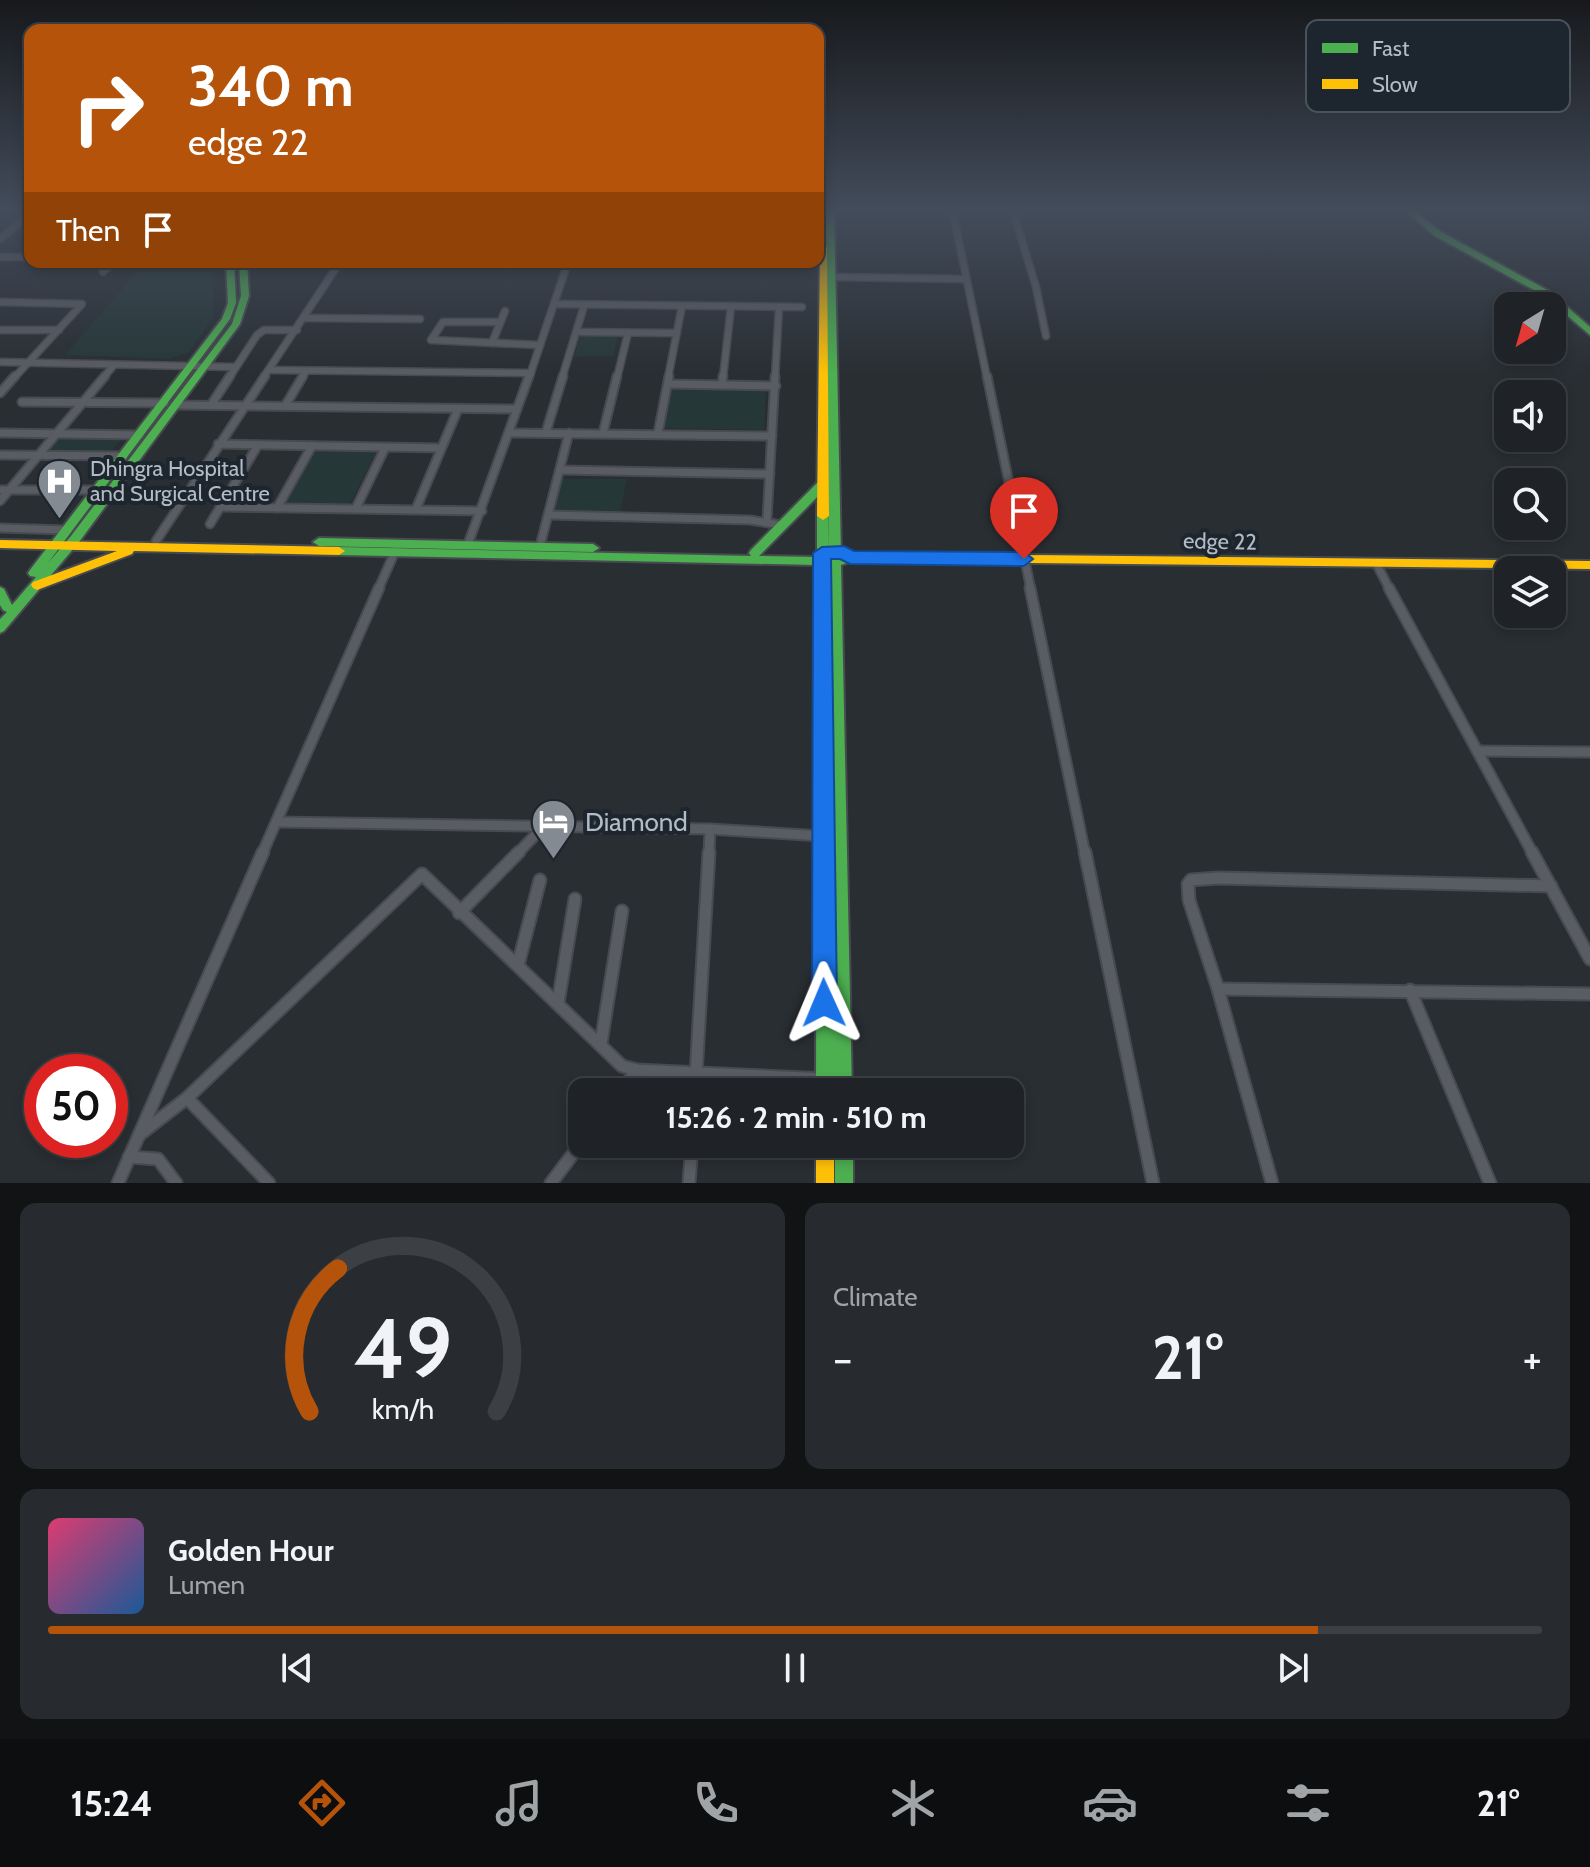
<!DOCTYPE html>
<html lang="en">
<head>
<meta charset="utf-8">
<style>
	body { margin:0; font-family:Cabin,sans-serif; background:#272a2e; color:#f1f3f6; height:100vh; display:flex; flex-direction:column; font-size:30px; white-space:nowrap }
	* { box-sizing:border-box; margin:0 }
	p { font-size:26px; color:#a1a4a7 }
	.icon { flex:none; width:44px; height:44px; fill:none; stroke:currentColor; stroke-width:2; stroke-linecap:round; stroke-linejoin:round }
	.map { position:relative; height:1183px; overflow:hidden }
	.details { display:flex; flex-direction:column; gap:20px; padding:20px; background:#111315; flex:1 }
	.details>* { flex:none }
	.hud { position:absolute; left:24px; top:24px; width:800px; height:244px; border-radius:16px; box-shadow:0 4px 12px #0003,0 0 0 2px #3c3f43; background:#b45309; color:#fff; overflow:hidden }
	.needle { width:52px; rotate:217deg }
	.fabs { position:absolute; left:1494px; top:292px; display:grid; gap:16px }
	.fabs a { display:grid; place-items:center; width:72px; height:72px; border-radius:16px; background:#1f2226; box-shadow:0 4px 12px #0003,0 0 0 2px #3c3f43; font-size:40px }
	.speed { position:absolute; left:24px; top:1054px; display:flex; gap:16px; font-size:40px; font-weight:700; text-align:center }
	.speed>* { display:grid; place-content:center; width:104px; height:104px; border-radius:50%; background:#1f2226; box-shadow:0 4px 12px #0003,0 0 0 2px #3c3f43; line-height:1 }
	.speed .limit { border:12px solid #d22; background:#fff; color:#111 }
	.pin { position:absolute; display:grid; place-items:center; width:68px; height:68px; color:#fff; margin:-82px -34px; border-radius:50% 50% 50% 0; rotate:-45deg; box-shadow:0 0 8px #0007 }
	.pin .icon { rotate:45deg }
	.me { position:absolute; width:88px; margin:-44px; rotate:359deg; stroke-linejoin:round; filter:drop-shadow(0 0 6px #0008) }
	.turn { display:flex; align-items:center; gap:28px; height:168px; padding:0 32px; font-size:36px }
	.turn .icon { width:104px; height:104px; stroke-width:2.5 }
	.turn b { display:block; font-size:56px; line-height:68px }
	.then { display:flex; align-items:center; height:76px; padding:0 32px; background:#0003; gap:16px; font-size:30px }
	.big { font-size:60px; font-weight:700; line-height:1.1 }
	.details .widget { flex:1; display:flex; flex-direction:column; justify-content:center; gap:12px; min-width:0; padding:0 28px; border-radius:16px; background:#272a2e }
	.details .dial { align-items:center; gap:0 }
	.dial svg { height:208px; overflow:visible; fill:none; stroke:#3c3f43; stroke-width:7; stroke-linecap:round; text-anchor:middle }
	.dial text { fill:#f1f3f6; stroke:none }
	.song { display:flex; align-items:center; gap:24px }
	.cover { width:96px; height:96px; border-radius:12px; background:linear-gradient(135deg,hsl(340 70% 55%),hsl(210 70% 35%)) }
	.played { height:8px; border-radius:4px; background:linear-gradient(90deg,#b45309 85%,#3c3f43 85%) }
	.keys { display:flex; justify-content:space-around; direction:ltr }
	.heat { display:flex; justify-content:space-between; align-items:center; font-size:44px; direction:ltr }
	.details .tiles { flex:1; display:grid; gap:20px; grid-template-columns:1fr 1fr }
	.widget:last-child { grid-column:span 2 }
	.trip { position:absolute; left:568px; top:1078px; width:456px; height:80px; border-radius:16px; background:#1f2226; box-shadow:0 4px 12px #0003,0 0 0 2px #3c3f43; font-weight:700; line-height:80px; text-align:center }
	.tab-bar { display:flex; height:128px; justify-content:space-around; align-items:center; background:#0c0e0f; color:#a1a4a7 }
	.tab-bar .icon { width:56px; height:56px }
	.tab-bar .active { color:#b45309 }
	.tab-bar b { font-size:36px; color:#f1f3f6 }
	.map>svg:first-child { display:block }
	.green { fill:#263738 }
	.lines { fill:none; stroke-linecap:round; stroke-linejoin:round }
	.street-far3-casing { stroke:#474b50; stroke-width:9 }
	.street-far2-casing { stroke:#474b50; stroke-width:11 }
	.street-far1-casing { stroke:#474b50; stroke-width:13 }
	.street-casing { stroke:#474b50; stroke-width:15 }
	.fast-casing { stroke:#474b50; stroke-width:4 }
	.slow-casing { stroke:#474b50; stroke-width:4 }
	.street-far3 { stroke:#595c62; stroke-width:6 }
	.street-far2 { stroke:#595c62; stroke-width:7 }
	.street-far1 { stroke:#595c62; stroke-width:9 }
	.street { stroke:#595c62; stroke-width:11 }
	.fast { fill:#4caf50; fill-rule:evenodd }
	.slow { fill:#ffc107; fill-rule:evenodd }
	.route { fill:#1a73e8; stroke:#114b97; stroke-width:2 }
	.labels { text-anchor:middle; stroke-width:8; stroke-linejoin:round; paint-order:stroke }
	.poi-label { font-size:22px; fill:#b3bbc5; stroke:#1d252e; text-anchor:start }
	.street-label { font-size:22px; fill:#b3bbc5; stroke:#1d252e }
	.near-poi-label { font-size:26px; fill:#b3bbc5; stroke:#1d252e; text-anchor:start }
	.key { fill:#1d252e; stroke:#4a525b; stroke-width:2 }
	.key-label { font-size:22px; fill:#b3bbc5 }
</style>
</head>
<body>
<div class="map">
<svg width="1590" height="1183" viewBox="0 0 1590 1183">
	<rect width="100%" height="100%" fill="#292e33"/>
	<g class="green">
		<path d="M138,272H212L214,316L189,352L168,359L65,355Z"/>
		<path d="M580,335H618L613,356L574,357Z"/>
		<path d="M669,389L766,390L764,430L662,428Z"/>
		<path d="M58,438L121,439L110,453L46,452Z"/>
		<path d="M313,451L376,452L350,504L284,503Z"/>
		<path d="M562,479H627L620,513L553,512Z"/>
	</g>
	<g class="lines">
		<defs>
			<g id="street-far3">
				<path d="M952,208L987,378"/>
				<path d="M1012,208L1036,287L1046,336"/>
				<path d="M0,239L30,214"/>
				<path d="M0,257H30"/>
				<path d="M103,272L113,262"/>
				<path d="M831,277L966,279"/>
				<path d="M0,302L82,304L14,378"/>
				<path d="M555,304L802,307"/>
				<path d="M306,318L420,319"/>
				<path d="M500,322H443L431,340L540,345"/>
				<path d="M0,330H59"/>
				<path d="M576,332L677,333"/>
				<path d="M492,343L505,311"/>
				<path d="M0,362L235,367"/>
				<path d="M270,370L531,373"/>
				<path d="M103,378L114,365"/>
				<path d="M229,378L257,335L264,330H297"/>
				<path d="M263,378L340,262"/>
				<path d="M302,378L306,371"/>
				<path d="M529,378L568,262"/>
				<path d="M562,378L584,306"/>
				<path d="M617,378L628,333"/>
				<path d="M668,378L682,306"/>
				<path d="M723,378L731,306"/>
				<path d="M775,378L779,307"/>
			</g>
			<g id="street-far2">
				<path d="M987,376L1031,590"/>
				<path d="M668,384L776,386"/>
				<path d="M722,385L723,376"/>
				<path d="M0,393L15,376"/>
				<path d="M22,402L165,403"/>
				<path d="M176,405L517,409"/>
				<path d="M211,405L230,376"/>
				<path d="M285,406L303,376"/>
				<path d="M546,432L563,376"/>
				<path d="M0,433L140,435"/>
				<path d="M510,433L772,436"/>
				<path d="M603,433L617,376"/>
				<path d="M658,433L669,376"/>
				<path d="M218,444L441,448"/>
				<path d="M0,455L124,456"/>
				<path d="M562,470L770,474"/>
				<path d="M0,490H97"/>
				<path d="M0,501L105,376"/>
				<path d="M220,507L482,511"/>
				<path d="M277,508L312,446"/>
				<path d="M356,508L385,448"/>
				<path d="M416,509L458,409"/>
				<path d="M549,515L750,520L781,525"/>
				<path d="M767,520L775,376"/>
				<path d="M210,524L258,445"/>
				<path d="M0,528L67,530"/>
				<path d="M156,541L265,376"/>
				<path d="M468,544L529,376"/>
				<path d="M540,546L569,433"/>
				<path d="M1376,563L1390,590"/>
				<path d="M378,590L397,547"/>
			</g>
			<g id="street-far1">
				<path d="M1030,588L1085,854"/>
				<path d="M1389,588L1533,854"/>
				<path d="M1477,751L1590,752"/>
				<path d="M278,822L710,829L822,836"/>
				<path d="M262,854L379,588"/>
				<path d="M517,854L543,827"/>
				<path d="M709,854L710,829"/>
			</g>
			<g id="street">
				<path d="M1085,852L1153,1183"/>
				<path d="M1532,852L1590,959"/>
				<path d="M459,913L519,852"/>
				<path d="M518,965L540,880"/>
				<path d="M1218,989L1590,994"/>
				<path d="M1410,990L1490,1183"/>
				<path d="M558,1003L575,899"/>
				<path d="M601,1043L622,911"/>
				<path d="M620,1092L637,1070"/>
				<path d="M695,1092L709,852"/>
				<path d="M187,1098L269,1183"/>
				<path d="M139,1135L187,1098L422,874L622,1066L637,1070L825,1079"/>
				<path d="M129,1157L158,1159L176,1183"/>
				<path d="M118,1183L263,852"/>
				<path d="M551,1183L582,1142"/>
				<path d="M689,1183L692,1144"/>
				<path d="M1272,1183L1218,989L1189,900L1188,884L1191,880L1218,878L1551,886"/>
			</g>
			<g id="fast">
				<path d="M826,208H834L841,557L850,553L1031,555L1037,559L1031,563L852,561L841,565L852,1092H834L829,565L834,1092H816L817,565L339,555L333,551L339,547L751,556L749,553L751,550L818,482L822,481L827,485L826,488L759,556L817,557V516L823,512L829,516V557Z"/>
				<path d="M1402,208H1411L1441,232L1549,291L1590,327V335L1543,295L1435,236Z"/>
				<path d="M226,262H234L236,303L230,319L48,563L71,536L232,324L241,296L239,262H247L249,296L240,324L79,542L4,631L0,633V619L7,612L3,610L0,605V587L4,589L12,605L36,577L30,576L28,573L30,570L222,319L228,303Z"/>
				<path d="M319,538L593,544L599,548L593,552L319,546L313,542Z"/>
				<rect x="835" y="1144" width="18" height="39"/>
			</g>
			<g id="slow">
				<path d="M820,245L827,247L829,516L823,520L817,516Z"/>
				<path d="M0,540L339,547L345,551L339,555L134,551L132,554L37,590L33,588L31,585L33,582L117,551L0,548Z"/>
				<path d="M1031,555L1590,561V569L1031,563L1025,559Z"/>
				<rect x="816" y="1144" width="18" height="39"/>
			</g>
		</defs>
		<use href="#street-far3" class="street-far3-casing"/>
		<use href="#street-far2" class="street-far2-casing"/>
		<use href="#street-far1" class="street-far1-casing"/>
		<use href="#street" class="street-casing"/>
		<use href="#fast" class="fast-casing"/>
		<use href="#slow" class="slow-casing"/>
		<use href="#street-far3" class="street-far3"/>
		<use href="#street-far2" class="street-far2"/>
		<use href="#street-far1" class="street-far1"/>
		<use href="#street" class="street"/>
		<use href="#fast" class="fast"/>
		<use href="#slow" class="slow"/>
	</g>
	<linearGradient id="sky" x2="0" y2="1"><stop stop-color="#17191c"/><stop offset="0.56" stop-color="#434c5b"/><stop offset="1" stop-color="#434c5b" stop-opacity="0"/></linearGradient>
	<rect width="1590" height="374" fill="url(#sky)"/>
	<path class="route" d="M844,546L854,551L1024,552L1033,559L1024,566L850,564L840,559H831L837,1003L833,1012L824,1016L815,1012L812,1003L813,553L822,547Z"/>
	<defs>
		<symbol id="hospital-pin" viewBox="-11 -11 22 30"><path d="M0 17L-7.5 6A9.5 9.5 0 1 1 7.5 6Z" fill="#838a92" stroke="#1d252e"/><path d="M-5-5h3v3.5h4V-5h3V5h-3V1.5h-4V5h-3Z" fill="#fff"/></symbol>
		<symbol id="hotel-pin" viewBox="-11 -11 22 30"><path d="M0 17L-7.5 6A9.5 9.5 0 1 1 7.5 6Z" fill="#838a92" stroke="#1d252e"/><path d="M-6-4.5h1.5V1H6V5H4.5V3h-9V5H-6ZM-4 0a1.8 1.8 0 1 1 3.6 0ZM.5 0V-2.5h3Q6-2.5 6 0Z" fill="#fff"/></symbol>
	</defs>
	<g fill-rule="evenodd">
		<use href="#hospital-pin" x="34" y="456" width="51" height="69"/>
		<use href="#hotel-pin" x="528" y="796" width="51" height="69"/>
	</g>
	<g class="labels">
		<g class="poi-label">
			<text x="90" y="476">Dhingra Hospital<tspan x="90" dy="25">and Surgical Centre</tspan></text>
		</g>
		<g class="street-label">
			<text transform="translate(1220 541) rotate(1)" y="8">edge 22</text>
		</g>
		<g class="near-poi-label">
			<text x="585" y="831">Diamond</text>
		</g>
	</g>
	<rect x="1306" y="20" width="264" height="92" rx="12" class="key"/>
	<rect x="1322" y="43" width="36" height="10" fill="#4caf50"/>
	<rect x="1322" y="79" width="36" height="10" fill="#ffc107"/>
	<g class="key-label">
		<text x="1372" y="56">Fast</text>
		<text x="1372" y="92">Slow</text>
	</g>
</svg>
<div class="fabs">
<a><svg class="needle" viewBox="-14 -14 28 28"><path d="M0-13l5 13h-10z" fill="#e53935"/><path d="M0 13l5-13h-10z" fill="#a1a4a7"/></svg></a>
<a><svg class="icon" aria-label="sound" viewBox="0 0 24 24"><path d="M4 9h4l5-4v14l-5-4H4zM17 9q2 3 0 6"/></svg></a>
<a><svg class="icon" aria-label="search" viewBox="0 0 24 24"><circle cx="10" cy="10" r="6"/><path d="M15 15l6 6"/></svg></a>
<a><svg class="icon" aria-label="layers" viewBox="0 0 24 24"><path d="M12 4l9 5-9 5-9-5zM3 14l9 5 9-5"/></svg></a>
</div>
<div class="speed"><div class="limit">50</div></div>
<div class="pin" style="left:1024px;top:559px;background:#d93025"><svg class="icon" aria-label="arrive" viewBox="0 0 24 24"><path d="M6 21V4h12l-3 4 3 4H6"/></svg></div>
<svg class="me" style="left:824px;top:1003px" viewBox="-20 -20 40 40"><path d="M0-17L14 15 0 8-14 15z" fill="#1a73e8" stroke="#fff" stroke-width="4"/></svg>
<div class="trip">15:26 · 2 min · 510 m</div>
<div class="hud">
<div class="turn"><svg class="icon" aria-label="right" viewBox="0 0 24 24"><path d="M7 20v-9h11M14 6l5 5-5 5"/></svg><div><b>340 m</b>edge 22</div></div>
<div class="then">Then<svg class="icon" aria-label="arrive" viewBox="0 0 24 24"><path d="M6 21V4h12l-3 4 3 4H6"/></svg></div>
</div>
</div>
<section class="details">
<div class="tiles">
<div class="widget dial"><svg viewBox="0 0 100 80">
<path d="M14 69A42 42 0 1 1 86 69"/>
<path d="M14 69A42 42 0 0 1 25 14" stroke="#b45309"/>
<text x="50" y="56" font-size="32" font-weight="700">49</text>
<text x="50" y="72" font-size="11">km/h</text>
</svg></div>
<div class="widget"><p>Climate</p>
<div class="heat"><a>−</a><b class="big">21°</b><a>+</a></div>
</div>
<div class="widget">
<div class="song"><i class="cover"></i><div><b>Golden Hour</b><p>Lumen</p></div></div>
<div class="played"></div>
<div class="keys"><svg class="icon" aria-label="previous" viewBox="0 0 24 24"><path d="M18 5L8 12l10 7zM5 5v14"/></svg><svg class="icon" aria-label="pause" viewBox="0 0 24 24"><path d="M8 5v14M16 5v14"/></svg><svg class="icon" aria-label="next" viewBox="0 0 24 24"><path d="M6 5l10 7-10 7zM19 5v14"/></svg></div>
</div>
</div>
</section>
<nav class="tab-bar">
<b>15:24</b>
<svg class="icon active" aria-label="directions" viewBox="0 0 24 24"><path d="M12 3l9 9-9 9-9-9zM9 14v-3h6M13 9l2 2-2 2"/></svg>
<svg class="icon" aria-label="music" viewBox="0 0 24 24"><path d="M9 18V5l10-2v13"/><circle cx="6" cy="18" r="3"/><circle cx="16" cy="16" r="3"/></svg>
<svg class="icon" aria-label="phone" viewBox="0 0 24 24"><path d="M5 4h4l2 5-3 2q2 4 5 5l2-3 5 2v4C11 20 4 13 5 4z"/></svg>
<svg class="icon" aria-label="climate" viewBox="0 0 24 24"><path d="M12 3v18M4 7l16 10M4 17L20 7"/></svg>
<svg class="icon" aria-label="car" viewBox="0 0 24 24"><path d="M5 17H2v-5l4-1 3-4h7l3 4 3 1v5h-3M9 17h6M6 11h13"/><circle cx="7" cy="17" r="2"/><circle cx="17" cy="17" r="2"/></svg>
<svg class="icon" aria-label="filters" viewBox="0 0 24 24"><path d="M4 7h16M4 17h16"/><circle cx="9" cy="7" r="2"/><circle cx="15" cy="17" r="2"/></svg>
<b>21°</b>
</nav>
</body>
</html>
